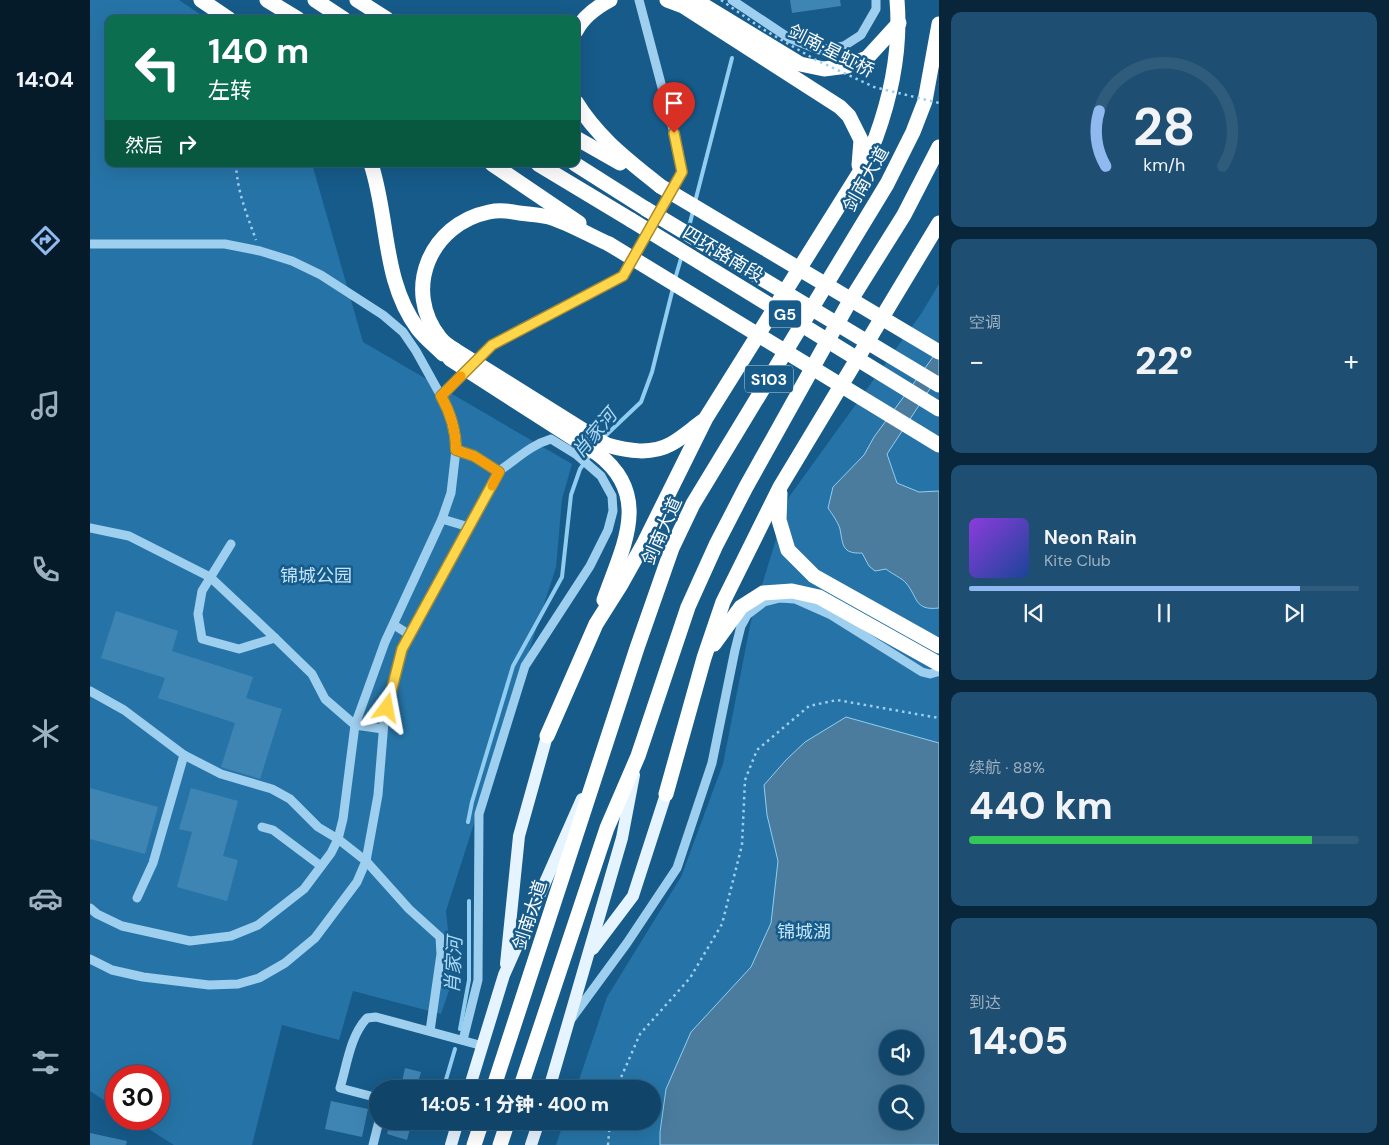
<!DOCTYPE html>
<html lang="zh">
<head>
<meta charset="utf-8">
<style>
	body { margin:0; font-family:"DM Sans","Noto Sans SC",sans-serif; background:#1e4e71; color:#f1f3f6; height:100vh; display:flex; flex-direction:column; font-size:19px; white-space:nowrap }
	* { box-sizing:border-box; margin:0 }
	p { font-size:16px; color:#9cb0c0 }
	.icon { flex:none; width:28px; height:28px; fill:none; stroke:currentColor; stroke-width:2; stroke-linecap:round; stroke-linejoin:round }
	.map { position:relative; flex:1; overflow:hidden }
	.drawer { display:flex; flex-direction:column; gap:12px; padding:12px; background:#092539; width:450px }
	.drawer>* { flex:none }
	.hud { position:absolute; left:15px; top:15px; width:475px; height:152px; border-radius:10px; box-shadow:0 5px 20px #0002,0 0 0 1px #305c7c; background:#0b6e4f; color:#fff; overflow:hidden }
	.fabs { position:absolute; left:789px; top:1030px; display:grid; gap:10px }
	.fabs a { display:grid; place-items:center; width:45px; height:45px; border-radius:50%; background:#104468; box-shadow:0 5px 20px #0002,0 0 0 1px #305c7c; font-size:25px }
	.speed { position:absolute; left:15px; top:1065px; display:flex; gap:10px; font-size:25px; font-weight:700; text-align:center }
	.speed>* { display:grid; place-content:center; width:65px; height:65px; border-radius:50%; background:#104468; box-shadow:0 5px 20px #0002,0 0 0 1px #305c7c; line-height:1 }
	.speed .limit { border:8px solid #d22; background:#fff; color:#111 }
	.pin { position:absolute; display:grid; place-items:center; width:42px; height:42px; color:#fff; margin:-51px -21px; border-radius:50% 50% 50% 0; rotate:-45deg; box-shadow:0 0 5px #0007 }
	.pin .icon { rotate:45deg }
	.me { position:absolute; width:55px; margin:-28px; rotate:13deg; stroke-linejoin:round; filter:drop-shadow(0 0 4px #0008) }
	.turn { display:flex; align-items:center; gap:18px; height:105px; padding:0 20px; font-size:22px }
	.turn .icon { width:65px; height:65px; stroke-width:2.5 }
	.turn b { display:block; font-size:35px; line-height:42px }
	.then { display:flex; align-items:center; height:48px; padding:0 20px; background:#0003; gap:10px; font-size:19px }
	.big { font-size:38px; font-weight:800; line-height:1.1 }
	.drawer .widget { flex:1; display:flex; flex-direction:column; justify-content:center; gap:8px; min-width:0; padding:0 18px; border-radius:10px; background:#1e4e71 }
	.drawer .dial { align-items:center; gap:0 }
	.dial svg { height:130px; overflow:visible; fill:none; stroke:#305c7c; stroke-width:7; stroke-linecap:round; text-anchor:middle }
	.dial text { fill:#f1f3f6; stroke:none }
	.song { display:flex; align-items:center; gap:15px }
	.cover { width:60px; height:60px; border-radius:8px; background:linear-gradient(135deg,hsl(270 70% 55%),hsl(220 70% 35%)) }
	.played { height:5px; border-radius:2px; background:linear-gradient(90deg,#90b9f0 85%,#305c7c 85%) }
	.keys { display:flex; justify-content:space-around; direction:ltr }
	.heat { display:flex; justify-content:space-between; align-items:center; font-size:28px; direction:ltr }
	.charge { height:8px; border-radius:4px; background:linear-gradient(90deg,#34c759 88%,#305c7c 0) }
	.trip { position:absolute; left:279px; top:1080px; width:292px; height:50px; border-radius:25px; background:#104468; box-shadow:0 5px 20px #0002,0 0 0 1px #305c7c; font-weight:800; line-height:50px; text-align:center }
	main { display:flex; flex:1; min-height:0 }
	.tab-bar { display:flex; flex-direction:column; width:90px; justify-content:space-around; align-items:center; background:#061b2a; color:#9cb0c0 }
	.tab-bar .icon { width:35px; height:35px }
	.tab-bar .current { color:#90b9f0 }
	.tab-bar b { font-size:22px; color:#f1f3f6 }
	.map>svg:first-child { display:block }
	.green { fill:#2674a7; fill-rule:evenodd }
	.water { fill:#4b7c9e; stroke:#91cdf1; fill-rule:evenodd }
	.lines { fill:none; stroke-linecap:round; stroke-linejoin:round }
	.stream { stroke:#91cdf1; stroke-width:4 }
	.building { fill:#3f85b3 }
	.path { stroke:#9fcfef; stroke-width:2.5; stroke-dasharray:2.5 4; stroke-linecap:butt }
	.minor { stroke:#9fcfef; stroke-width:9 }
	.major { stroke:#e6f4ff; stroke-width:12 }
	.highway { stroke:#fff; stroke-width:15 }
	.path-bridge { stroke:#9fcfef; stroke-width:2.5; stroke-dasharray:2.5 4; stroke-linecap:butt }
	.highway-bridge { stroke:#fff; stroke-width:15 }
	.route-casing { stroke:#a68a30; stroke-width:12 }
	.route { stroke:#ffd54a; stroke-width:9 }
	.slow { stroke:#f59e0b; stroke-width:9 }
	.labels { text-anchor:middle; stroke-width:5; stroke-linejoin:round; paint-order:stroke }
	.shield { fill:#165b8a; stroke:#b9cedc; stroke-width:1 }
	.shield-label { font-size:16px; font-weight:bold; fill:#fff }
	.street-label { font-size:18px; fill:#fff; stroke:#165b8a }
	.park-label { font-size:18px; fill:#c5e5fb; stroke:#165b8a }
	.water-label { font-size:19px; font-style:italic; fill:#abd9f6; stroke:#165b8a }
</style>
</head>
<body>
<main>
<nav class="tab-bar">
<b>14:04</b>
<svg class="icon current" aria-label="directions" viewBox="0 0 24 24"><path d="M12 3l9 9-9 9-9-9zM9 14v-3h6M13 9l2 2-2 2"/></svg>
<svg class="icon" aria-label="music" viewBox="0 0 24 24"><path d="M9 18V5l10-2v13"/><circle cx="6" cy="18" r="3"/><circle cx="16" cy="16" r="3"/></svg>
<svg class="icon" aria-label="phone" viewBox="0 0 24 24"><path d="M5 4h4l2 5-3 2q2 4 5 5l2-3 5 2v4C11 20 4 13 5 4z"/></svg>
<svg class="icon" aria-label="climate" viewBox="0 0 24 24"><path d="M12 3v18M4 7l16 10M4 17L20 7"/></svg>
<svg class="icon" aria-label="car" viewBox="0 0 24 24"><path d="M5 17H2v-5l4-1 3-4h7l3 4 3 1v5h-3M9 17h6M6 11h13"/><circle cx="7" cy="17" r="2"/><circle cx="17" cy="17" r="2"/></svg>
<svg class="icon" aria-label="filters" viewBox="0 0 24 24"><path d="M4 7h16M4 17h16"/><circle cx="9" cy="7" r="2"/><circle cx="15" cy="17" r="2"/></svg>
</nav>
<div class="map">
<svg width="849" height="1145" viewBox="0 0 849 1145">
	<rect width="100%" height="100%" fill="#165b8a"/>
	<g class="green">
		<path d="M0,0H89L117,19H19V164H222L273,342L482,464L472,499L466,567L356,911L363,979L351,1014L263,991L249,1040L192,1025L162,1145H84L43,1119H69V1076H26V1108L0,1091Z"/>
		<path d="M849,284V1145H466L474,1121H562V1089H486L517,997L591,877L633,764L661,621L699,497L831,314ZM798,1039H825V1066H798ZM798,1094H825V1121H798Z"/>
	</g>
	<g class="water">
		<path d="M849,349V375L797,454L807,483L829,492L849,491V608C824,611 828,597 816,583C812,578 802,574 796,569L785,571L779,566L772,553C752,554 753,545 750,529C748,522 742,514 738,508L743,487L774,455L784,437Z"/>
		<path d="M756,717L849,743V1145H570V1132L576,1089L601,1032L661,967L681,923L688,861L677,815L674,785L696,760L715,742ZM798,1039H825V1066H798ZM798,1094H825V1121H798Z"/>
	</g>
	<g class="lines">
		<g class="stream">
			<path d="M605,202L642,58"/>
			<path d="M598,231L603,211"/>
			<path d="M585,279L592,255"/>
			<path d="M513,438L551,402L562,372L583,288"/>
			<path d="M378,822L382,802L423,666L472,577L481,495L490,469L501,454"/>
			<path d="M370,1029L379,980V901"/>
			<path d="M355,1083L365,1049"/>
		</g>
	</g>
	<g class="building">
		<path d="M700,0H750L751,6L702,13Z"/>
		<path d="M26,611L88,631L82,651L163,677L156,698L192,709L170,779L131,767L145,723L68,698L75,678L11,658Z"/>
		<path d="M0,788L68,807L55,854L0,839Z"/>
		<path d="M101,788L148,801L133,856L148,860L137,901L87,887L102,832L89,829Z"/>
		<path d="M315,1068L331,1072L327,1086L312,1082Z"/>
		<path d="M241,1101L278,1109L272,1137L235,1129Z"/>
		<path d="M300,1121H322L317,1140L297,1134Z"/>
		<path d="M0,1133L37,1141L36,1145H0Z"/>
	</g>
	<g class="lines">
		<g class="path">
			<path d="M146,164C147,191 157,215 166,240"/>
			<path d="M526,1089L550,1034L600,978L632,924L652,845L655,780L667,750L719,706L747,700L849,718"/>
			<path d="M518,1145L520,1121"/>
		</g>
		<g class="minor">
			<path d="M642,0L699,38L729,50L754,46L771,35L786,9V0"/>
			<path d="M0,244H135L170,251L202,261L231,275L293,315L313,332L326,351L356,405L366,438V450L361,493L352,519L295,642L265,725L253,819L248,839L241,853L214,889L168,925L141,936L100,941L32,926L7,914L0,908"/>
			<path d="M351,395L402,345L533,276L592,172L589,152L549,0"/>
			<path d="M366,450L384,456L409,471"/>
			<path d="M352,519L379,527"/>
			<path d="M0,528L39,536L120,577L185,638L222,674L235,699L265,725L293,729"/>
			<path d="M141,544L112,591L108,614L112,639L149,649L185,638"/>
			<path d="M304,625L320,635"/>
			<path d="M0,691L34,710L94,755L131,774L182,789L200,799L228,827L248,839L276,861L319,909L350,937L351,954L340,1031"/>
			<path d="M172,827L183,830L231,866"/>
			<path d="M47,898L63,863L94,755"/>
			<path d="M0,959L22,970L53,977L119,985L148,984L169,978L195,963L225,938L267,882L276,861L288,795L294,722L300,693L312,649L409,471C426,460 440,445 461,439L487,455L511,476L522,496L523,511L518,530L500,566L435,666L389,814L388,980L373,1040"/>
			<path d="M482,1018L537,943L587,868L622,763L645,650L651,626L657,615L674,602L690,598L705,599L741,615L832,672L840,674L847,672L849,668"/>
			<path d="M288,1098L250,1088C257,1065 260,1036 277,1018L286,1017L393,1046"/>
			<path d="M283,1145L289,1121"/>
		</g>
		<g class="major">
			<path d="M503,949L543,896L576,794"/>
			<path d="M416,964L429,836L457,736"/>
			<path d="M379,1089L414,975L492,799"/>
			<path d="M459,1089L532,838L544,775"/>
			<path d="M361,1145L368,1121"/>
			<path d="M441,1145L449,1121"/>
		</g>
		<g class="highway">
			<path d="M111,0L139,19"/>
			<path d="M177,0L208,19"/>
			<path d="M225,0L254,19"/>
			<path d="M267,0L297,19"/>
			<path d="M577,0L593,6L750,107L759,116L771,140L769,165"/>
			<path d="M605,0L710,64L734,69L757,66L777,58L809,23"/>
			<path d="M486,31C493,17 507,7 520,0"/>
			<path d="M486,102C508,138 538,160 570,186"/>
			<path d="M486,138L530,163"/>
			<path d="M281,164C299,218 292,281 328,329C335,338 345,346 353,354"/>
			<path d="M402,164L489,223"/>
			<path d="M448,164L541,220"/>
			<path d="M485,164L556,209"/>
			<path d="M365,350C360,347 354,343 350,338C312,290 340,224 399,212C408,210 420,211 429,213C439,214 450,215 459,217C479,223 499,235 519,244"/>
			<path d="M517,445C538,451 561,455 581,444C592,438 603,428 613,421"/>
			<path d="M508,454C563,496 532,548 514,600"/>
			<path d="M690,493L689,520L698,550L724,576L849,646"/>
			<path d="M624,644L651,607L673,593L702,591L729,597L849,664"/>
			<path d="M457,736L506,624L530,586L553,545L616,418L768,175C774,163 781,150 786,137C802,93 811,47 807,0"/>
			<path d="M576,794L614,658L633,602L690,487L849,223"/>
			<path d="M403,1089L547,648L582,548L603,504L797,184L823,132L835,101L849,24"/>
			<path d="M430,1089L517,828L548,756L598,607L626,545L656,487L757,306L814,215L849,147"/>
			<path d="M384,1145L392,1121"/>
			<path d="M410,1145L418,1121"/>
		</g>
		<path class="path-bridge" d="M631,0L671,28L726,60L784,87L849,103"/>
		<g class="highway-bridge">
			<path d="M570,186L849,352"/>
			<path d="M556,209L849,385"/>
			<path d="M541,220L849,409"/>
			<path d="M519,244L849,445"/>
			<path d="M365,350L517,445"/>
			<path d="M360,359L508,454"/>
		</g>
	</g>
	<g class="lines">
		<defs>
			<path id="route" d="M297,708L312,649L409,472L384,456L366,450C366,432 360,412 351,396L402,345L533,276L592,172L584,133"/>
		</defs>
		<use href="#route" class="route-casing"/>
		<use href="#route" class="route"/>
		<path class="slow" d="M371,376L351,396C360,412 366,432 366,450L384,456L409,472L402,486"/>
	</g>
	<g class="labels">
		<g class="shield">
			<rect x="679" y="300.5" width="32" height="27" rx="4"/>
			<rect x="655" y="365.5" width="48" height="27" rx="4"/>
		</g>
		<g class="shield-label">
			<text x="695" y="320">G5</text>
			<text x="679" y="385">S103</text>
		</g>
		<g class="street-label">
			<text transform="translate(741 51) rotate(27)" y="6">剑南·星虹桥</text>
			<text transform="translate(776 179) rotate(-60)" y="6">剑南大道</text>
			<text transform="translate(633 254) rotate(31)" y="6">四环路南段</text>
			<text transform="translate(572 531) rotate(-66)" y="6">剑南大道</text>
			<text transform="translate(440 915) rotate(-72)" y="6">剑南大道</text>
		</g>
		<g class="park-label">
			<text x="226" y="582">锦城公园</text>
			<text x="714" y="938">锦城湖</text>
		</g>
		<g class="water-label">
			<text transform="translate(504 433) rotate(-50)" y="7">肖家河</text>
			<text transform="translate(363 965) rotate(-87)" y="7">肖家河</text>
		</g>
	</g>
</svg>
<div class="fabs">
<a><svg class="icon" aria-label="sound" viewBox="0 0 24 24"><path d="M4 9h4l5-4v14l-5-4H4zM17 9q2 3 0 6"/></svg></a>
<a><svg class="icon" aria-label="search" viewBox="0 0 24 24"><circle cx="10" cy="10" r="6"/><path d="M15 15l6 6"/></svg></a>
</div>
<div class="speed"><div class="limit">30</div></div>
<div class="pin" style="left:584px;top:133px;background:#d93025"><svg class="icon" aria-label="arrive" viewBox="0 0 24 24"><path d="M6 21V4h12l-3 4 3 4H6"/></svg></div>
<svg class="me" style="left:297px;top:708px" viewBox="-20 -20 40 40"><path d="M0-17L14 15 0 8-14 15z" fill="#ffd54a" stroke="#fff" stroke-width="4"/></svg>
<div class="trip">14:05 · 1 分钟 · 400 m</div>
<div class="hud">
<div class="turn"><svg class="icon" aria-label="left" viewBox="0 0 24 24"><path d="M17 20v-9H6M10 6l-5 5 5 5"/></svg><div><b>140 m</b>左转</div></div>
<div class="then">然后<svg class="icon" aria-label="right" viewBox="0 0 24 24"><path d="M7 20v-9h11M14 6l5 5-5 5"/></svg></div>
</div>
</div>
<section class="drawer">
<div class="widget dial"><svg viewBox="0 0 100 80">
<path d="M14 69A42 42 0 1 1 86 69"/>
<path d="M14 69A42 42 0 0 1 10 35" stroke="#90b9f0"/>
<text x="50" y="56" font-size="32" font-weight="700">28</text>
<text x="50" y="72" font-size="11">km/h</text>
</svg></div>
<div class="widget"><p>空调</p>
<div class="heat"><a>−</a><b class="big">22°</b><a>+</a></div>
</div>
<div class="widget">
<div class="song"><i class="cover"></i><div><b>Neon Rain</b><p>Kite Club</p></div></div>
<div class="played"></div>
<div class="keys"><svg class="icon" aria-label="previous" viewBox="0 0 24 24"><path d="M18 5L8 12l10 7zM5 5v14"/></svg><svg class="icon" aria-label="pause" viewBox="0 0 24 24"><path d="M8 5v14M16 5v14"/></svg><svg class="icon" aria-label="next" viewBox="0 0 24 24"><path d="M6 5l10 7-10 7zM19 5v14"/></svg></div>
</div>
<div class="widget"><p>续航 · 88%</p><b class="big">440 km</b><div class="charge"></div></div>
<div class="widget"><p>到达</p><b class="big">14:05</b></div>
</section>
</main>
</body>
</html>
